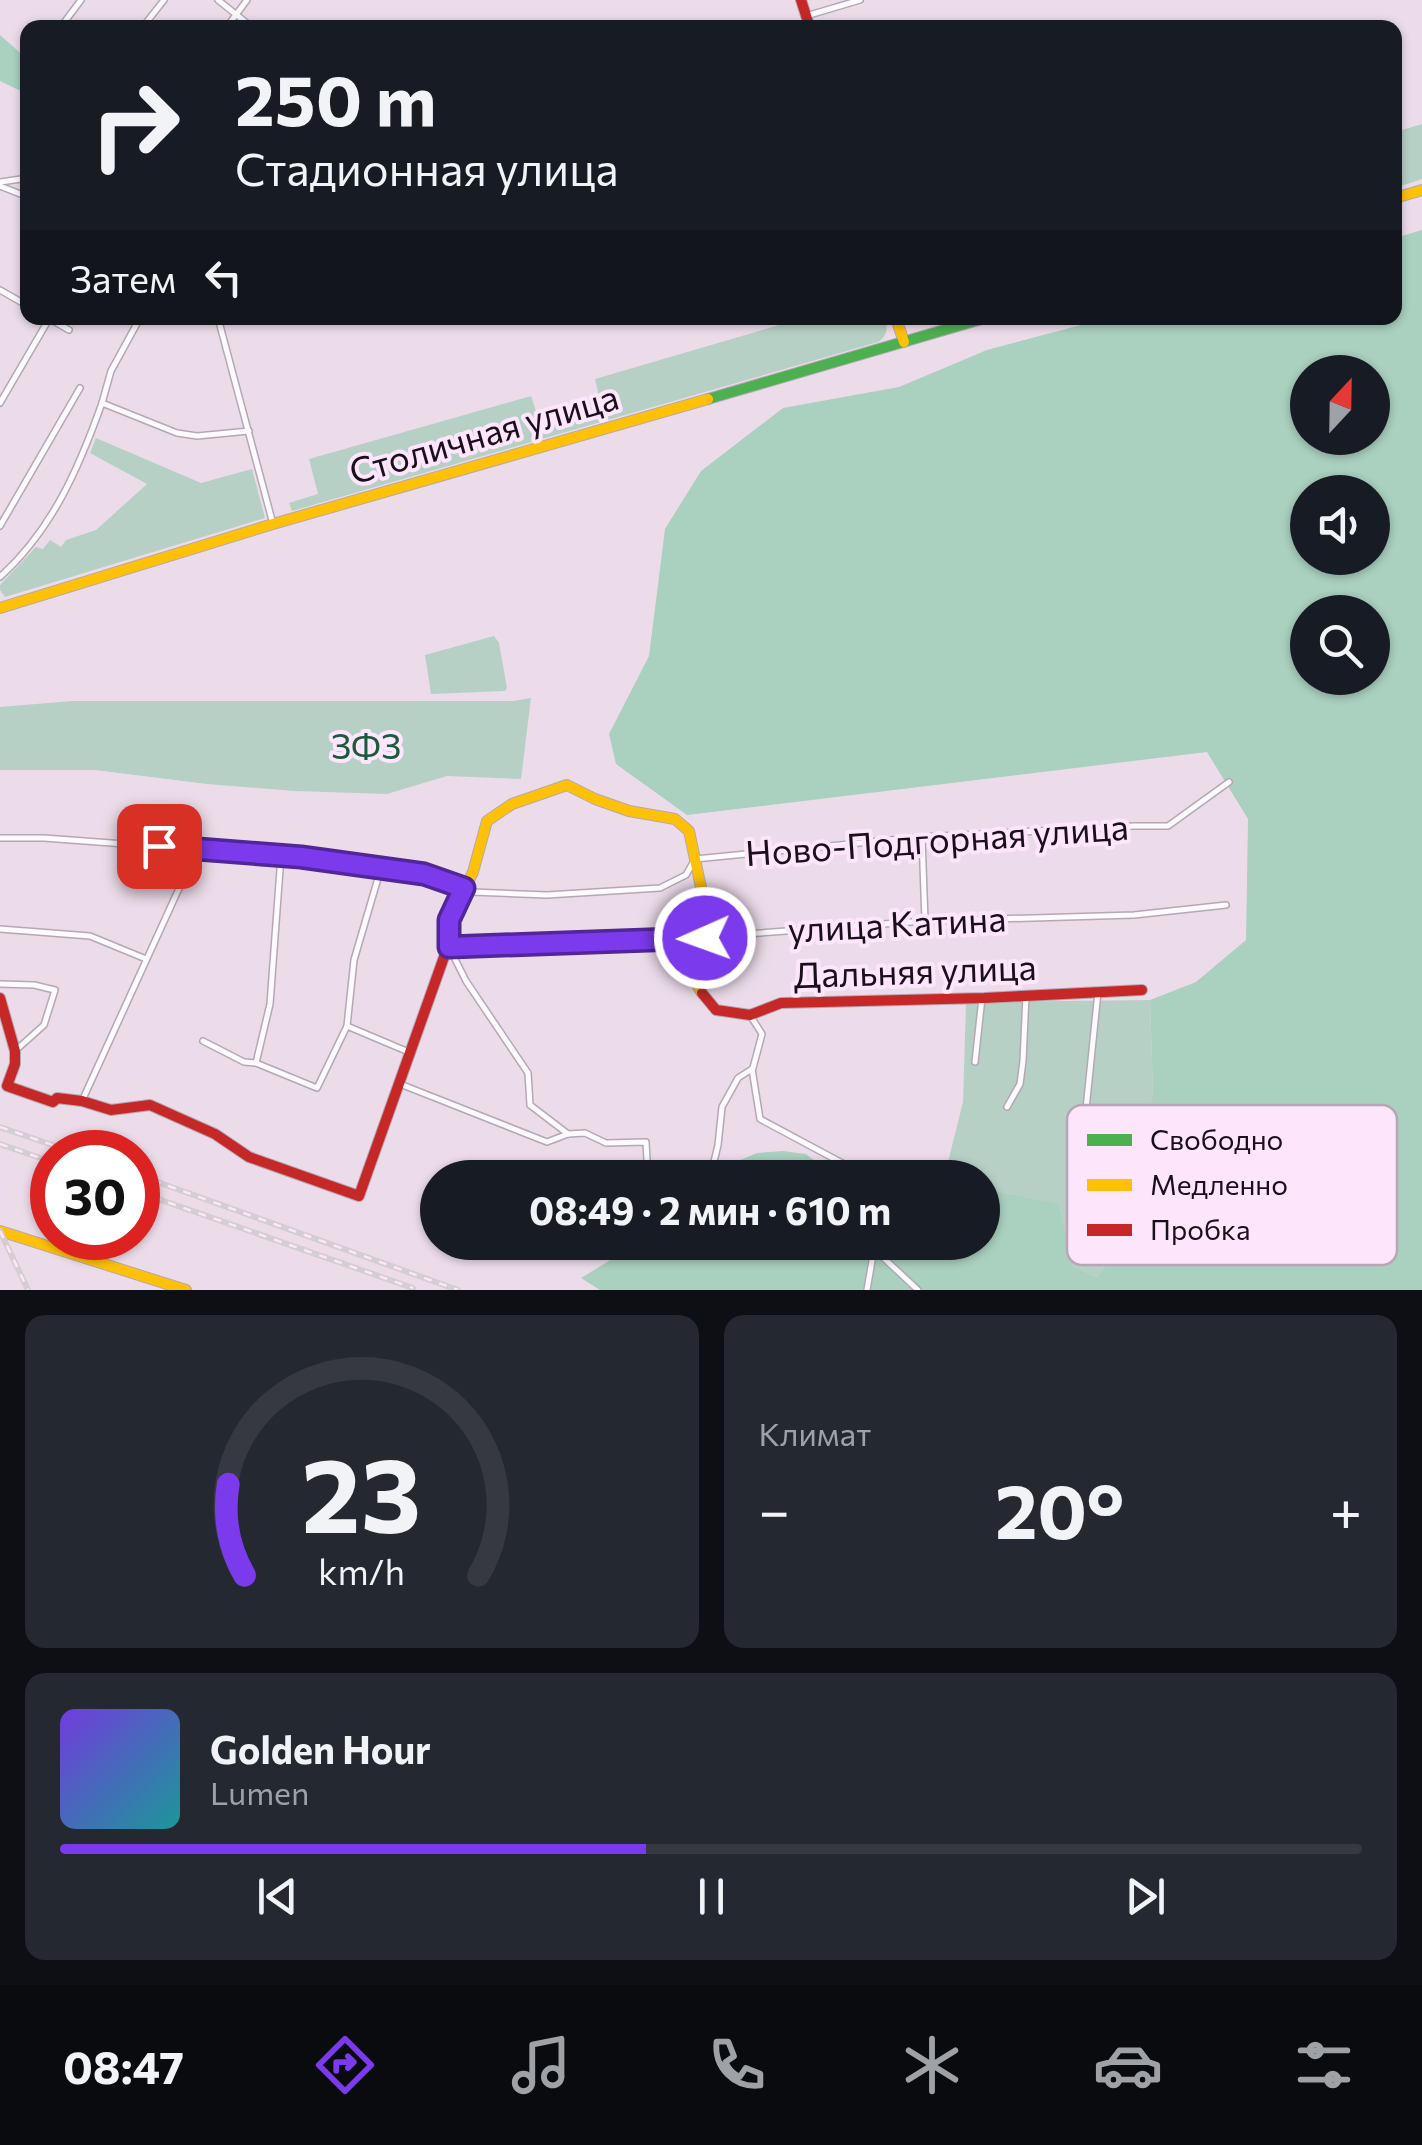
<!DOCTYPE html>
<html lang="ru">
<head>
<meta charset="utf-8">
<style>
	body { margin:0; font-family:Commissioner,sans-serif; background:#242831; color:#f1f3f6; height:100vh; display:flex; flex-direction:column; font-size:38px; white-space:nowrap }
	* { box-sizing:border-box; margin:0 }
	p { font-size:32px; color:#9ea1a6 }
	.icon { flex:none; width:55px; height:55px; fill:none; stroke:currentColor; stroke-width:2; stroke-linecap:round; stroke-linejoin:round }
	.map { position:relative; height:1290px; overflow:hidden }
	.side { display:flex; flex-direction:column; gap:25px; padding:25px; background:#0d0f14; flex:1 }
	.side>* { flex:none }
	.banner { position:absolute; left:20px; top:20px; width:1382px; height:305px; border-radius:20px; box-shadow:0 2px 8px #0004; background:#171b24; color:#f1f3f6; overflow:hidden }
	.needle { width:65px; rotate:22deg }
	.controls { position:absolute; left:1290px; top:355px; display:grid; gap:20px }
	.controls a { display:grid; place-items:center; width:100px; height:100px; border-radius:50%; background:#171b24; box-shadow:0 2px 8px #0004; font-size:50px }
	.speed { position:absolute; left:30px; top:1130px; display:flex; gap:20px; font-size:50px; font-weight:700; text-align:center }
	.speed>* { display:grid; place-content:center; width:130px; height:130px; border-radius:50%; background:#171b24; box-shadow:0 2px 8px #0004; line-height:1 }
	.speed .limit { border:15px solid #d22; background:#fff; color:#111 }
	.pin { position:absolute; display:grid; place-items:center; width:85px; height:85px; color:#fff; margin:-42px; border-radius:20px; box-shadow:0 5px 15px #0006 }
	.me { position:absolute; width:110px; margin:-55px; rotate:268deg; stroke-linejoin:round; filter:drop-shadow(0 0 8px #0008) }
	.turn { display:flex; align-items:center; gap:35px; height:210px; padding:0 50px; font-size:45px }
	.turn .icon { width:130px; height:130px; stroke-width:2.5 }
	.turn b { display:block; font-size:70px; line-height:85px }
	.then { display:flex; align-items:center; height:95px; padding:0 50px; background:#0003; gap:20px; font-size:38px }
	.big { font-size:75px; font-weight:700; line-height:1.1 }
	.side .widget { flex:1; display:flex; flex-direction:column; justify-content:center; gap:15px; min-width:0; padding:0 35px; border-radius:20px; background:#242831 }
	.side .dial { align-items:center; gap:0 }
	.dial svg { height:260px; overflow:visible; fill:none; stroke:#363941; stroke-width:7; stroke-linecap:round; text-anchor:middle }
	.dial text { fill:#f1f3f6; stroke:none }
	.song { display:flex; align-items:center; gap:30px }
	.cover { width:120px; height:120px; border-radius:15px; background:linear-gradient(135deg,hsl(260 70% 55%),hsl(180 70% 35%)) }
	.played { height:10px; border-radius:5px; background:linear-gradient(90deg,#7c3aed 45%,#363941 45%) }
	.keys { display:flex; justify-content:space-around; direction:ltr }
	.heat { display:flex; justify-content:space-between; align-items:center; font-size:55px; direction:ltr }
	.side .tiles { flex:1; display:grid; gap:25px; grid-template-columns:1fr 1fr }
	.widget:last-child { grid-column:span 2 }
	.trip { position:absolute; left:420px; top:1160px; width:580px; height:100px; border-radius:50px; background:#171b24; box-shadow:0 2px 8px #0004; font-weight:700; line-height:100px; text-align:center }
	.dock { display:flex; height:160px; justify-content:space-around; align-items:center; background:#090b0e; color:#9ea1a6 }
	.dock .icon { width:70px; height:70px }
	.dock .on { color:#7c3aed }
	.dock b { font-size:45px; color:#f1f3f6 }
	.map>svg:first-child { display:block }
	.green { fill:#b7d0c5 }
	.forest { fill:#aad0bf; fill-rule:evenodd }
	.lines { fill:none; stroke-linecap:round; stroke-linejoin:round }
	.street-casing { stroke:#b4a8b4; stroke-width:8 }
	.fast-casing { stroke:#b4a8b4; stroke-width:12 }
	.slow-casing { stroke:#b4a8b4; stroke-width:12 }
	.jam-casing { stroke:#b4a8b4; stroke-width:12 }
	.street { stroke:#fcfafc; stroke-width:5 }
	.fast { stroke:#4caf50; stroke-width:10 }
	.slow { stroke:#ffc107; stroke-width:10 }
	.jam { stroke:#c62828; stroke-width:10 }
	.rail-casing { stroke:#d2ced1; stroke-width:6 }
	.rail { stroke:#fde5fb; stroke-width:2.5; stroke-dasharray:8; stroke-linecap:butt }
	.route-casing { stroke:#51269a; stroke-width:25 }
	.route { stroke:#7c3aed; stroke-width:18 }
	.labels { text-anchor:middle; stroke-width:8; stroke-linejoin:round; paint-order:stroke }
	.street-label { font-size:35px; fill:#1a1019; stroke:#fde5fb }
	.park-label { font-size:35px; fill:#1c5a3e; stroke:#fde5fb }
	.key { fill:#fde5fb; stroke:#b9a5b7; stroke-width:2.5 }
	.key-label { font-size:28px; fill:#1a1019 }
</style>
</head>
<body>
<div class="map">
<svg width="1422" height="1290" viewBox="0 0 1422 1290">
	<rect width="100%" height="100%" fill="#ecdcea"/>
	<g class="green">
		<path d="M1422,124V179L1395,188V132Z"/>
		<path d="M803,318H886C887,328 888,336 878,342L292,511L289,503L318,494L309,459L531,396L537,414L599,396L595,379Z"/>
		<path d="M96,438L201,483L252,469L265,518L5,597L0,590V585L36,547L43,549L50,540L61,547L66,540L96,530L147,484L90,453Z"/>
		<path d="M494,636L499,643L507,688L505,691L431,694L425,655Z"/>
		<path d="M531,698L521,779L447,776L387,794L294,791L207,784L95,770H0V707L72,701H513Z"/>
		<path d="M1150,1000L1153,1092L1124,1240L1097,1277L1074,1267L1057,1204L983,1188L982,1178H944L963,1102L966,1002Z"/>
	</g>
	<g class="forest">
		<path d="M0,35L27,59V94L0,81Z"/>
		<path d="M1422,230V1290H600L581,1278L638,1243L982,1242L983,1188L1058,1204L1074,1267L1097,1277L1124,1240L1153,1092L1150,1000L1196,982L1246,940L1248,819L1207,752L687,815L616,764L609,734L649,656L665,529L701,471L783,408L899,387L987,350L1107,318H1395V238ZM1308,372H1372V438H1308ZM1308,492H1372V558H1308ZM1308,612H1372V678H1308Z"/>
		<path d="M783,1151L806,1154L836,1177H728L738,1161L757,1153Z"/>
	</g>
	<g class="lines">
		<defs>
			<g id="street">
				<path d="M218,0L253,28"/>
				<path d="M806,16L860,0"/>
				<path d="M60,28L81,0"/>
				<path d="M142,28L164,0"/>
				<path d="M226,28L247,0"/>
				<path d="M0,182L28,178"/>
				<path d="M0,186L28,197"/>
				<path d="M0,290L28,306"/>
				<path d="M218,318L273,524"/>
				<path d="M50,319L69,330"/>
				<path d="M0,403L49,319"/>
				<path d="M102,403L111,371L140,318"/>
				<path d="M0,526L80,388"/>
				<path d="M0,577C52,530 79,468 102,403L177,433L197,436L249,431"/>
				<path d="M922,837L925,921"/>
				<path d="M0,838H44L301,857L425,874L472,892L547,895L660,888L686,875L695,859L922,837L1134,826H1168L1229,782"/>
				<path d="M0,929L90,936L146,959"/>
				<path d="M0,984L34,985L55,990L44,1025L15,1051"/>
				<path d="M750,1015L762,1034L753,1068"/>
				<path d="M347,1026L411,1053"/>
				<path d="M203,1041L244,1062L256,1063L270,1004L281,856"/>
				<path d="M975,1062L982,998"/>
				<path d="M256,1063L317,1088L347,1026L354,960L381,868"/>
				<path d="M400,1084L547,1142L568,1134L585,1133L606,1143L646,1142L648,1178"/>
				<path d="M82,1101L197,849"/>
				<path d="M1007,1107L1020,1084L1023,1061L1026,996"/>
				<path d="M568,1134L530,1105L528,1073L466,981L449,947L705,937L925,921L1134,915L1226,905"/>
				<path d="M1081,1158L1098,992"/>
				<path d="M710,1178L718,1145L722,1107L738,1078L752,1069L760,1119L859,1172L862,1178"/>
				<path d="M874,1249L918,1290"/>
				<path d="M867,1290L874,1249L870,1242"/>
			</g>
			<path id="fast" d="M708,399L985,318"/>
			<g id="slow">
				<path d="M1395,198L1422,190"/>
				<path d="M896,318L904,342"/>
				<path d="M0,608L273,524L708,399"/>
				<path d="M449,943V921L473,872L487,821L512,804L567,785L595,799L629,811L675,819L689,831L706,911L705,937L696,960L693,978L702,993"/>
				<path d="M0,1231L186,1290"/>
			</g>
			<g id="jam">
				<path d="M801,0L810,28"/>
				<path d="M702,993L716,1010L750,1015L781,1003L984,998L1142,990"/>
				<path d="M0,998L15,1051V1064L7,1086L53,1102L57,1098L82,1101L111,1110L150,1105L215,1134L249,1157L359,1196L449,943"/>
			</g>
		</defs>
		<use href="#street" class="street-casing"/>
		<use href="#fast" class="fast-casing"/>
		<use href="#slow" class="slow-casing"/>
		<use href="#jam" class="jam-casing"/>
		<use href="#street" class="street"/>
		<use href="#fast" class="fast"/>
		<use href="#slow" class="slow"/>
		<use href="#jam" class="jam"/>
		<defs>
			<g id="rail">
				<path d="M0,1127L73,1152"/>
				<path d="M0,1144L52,1162"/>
				<path d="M138,1175L458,1290"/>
				<path d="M138,1192L413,1288"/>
				<path d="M0,1231L28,1290"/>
			</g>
		</defs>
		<use href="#rail" class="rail-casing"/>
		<use href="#rail" class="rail"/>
	</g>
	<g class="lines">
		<defs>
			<path id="route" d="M159,846L301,857L424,874L464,888L449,920V947L705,938"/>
		</defs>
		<use href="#route" class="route-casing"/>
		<use href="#route" class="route"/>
	</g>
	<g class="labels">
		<g class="street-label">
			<text transform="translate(484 435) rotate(-16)" y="12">Столичная улица</text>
			<text transform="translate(937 841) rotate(-4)" y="12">Ново-Подгорная улица</text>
			<text transform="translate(897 925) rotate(-3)" y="12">улица Катина</text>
			<text transform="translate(915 972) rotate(-2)" y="12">Дальняя улица</text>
		</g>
		<g class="park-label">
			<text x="366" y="759">ЗФЗ</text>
		</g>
	</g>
	<rect x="1067" y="1105" width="330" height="160" rx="15" class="key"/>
	<rect x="1087" y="1134" width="45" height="12" fill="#4caf50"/>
	<rect x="1087" y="1179" width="45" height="12" fill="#ffc107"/>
	<rect x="1087" y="1224" width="45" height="12" fill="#c62828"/>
	<g class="key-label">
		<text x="1150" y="1150">Свободно</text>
		<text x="1150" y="1195">Медленно</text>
		<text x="1150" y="1240">Пробка</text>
	</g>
</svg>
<div class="controls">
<a><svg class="needle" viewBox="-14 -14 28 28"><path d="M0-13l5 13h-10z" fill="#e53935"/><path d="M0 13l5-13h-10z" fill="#9ea1a6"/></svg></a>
<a><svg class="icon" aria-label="sound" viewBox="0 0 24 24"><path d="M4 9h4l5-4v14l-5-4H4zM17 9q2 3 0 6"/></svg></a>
<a><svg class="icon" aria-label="search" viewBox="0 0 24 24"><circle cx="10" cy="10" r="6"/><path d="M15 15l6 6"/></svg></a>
</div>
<div class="speed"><div class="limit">30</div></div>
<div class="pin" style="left:159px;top:846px;background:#d93025"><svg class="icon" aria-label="arrive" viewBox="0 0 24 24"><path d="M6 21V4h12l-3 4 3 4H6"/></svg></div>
<svg class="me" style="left:705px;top:938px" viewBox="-20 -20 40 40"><circle r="17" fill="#7c3aed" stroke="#fff" stroke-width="3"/><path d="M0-11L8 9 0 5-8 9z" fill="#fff"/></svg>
<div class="trip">08:49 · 2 мин · 610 m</div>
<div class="banner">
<div class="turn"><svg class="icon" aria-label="right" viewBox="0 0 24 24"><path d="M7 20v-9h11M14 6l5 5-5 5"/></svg><div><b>250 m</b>Стадионная улица</div></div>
<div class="then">Затем<svg class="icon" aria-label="left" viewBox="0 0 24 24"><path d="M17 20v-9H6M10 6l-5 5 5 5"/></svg></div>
</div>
</div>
<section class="side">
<div class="tiles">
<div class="widget dial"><svg viewBox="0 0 100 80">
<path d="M14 69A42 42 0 1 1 86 69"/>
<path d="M14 69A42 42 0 0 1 9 41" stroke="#7c3aed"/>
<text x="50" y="56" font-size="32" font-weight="700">23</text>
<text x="50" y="72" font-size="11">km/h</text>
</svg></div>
<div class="widget"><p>Климат</p>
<div class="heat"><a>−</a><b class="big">20°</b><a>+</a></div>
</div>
<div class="widget">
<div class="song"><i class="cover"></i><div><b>Golden Hour</b><p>Lumen</p></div></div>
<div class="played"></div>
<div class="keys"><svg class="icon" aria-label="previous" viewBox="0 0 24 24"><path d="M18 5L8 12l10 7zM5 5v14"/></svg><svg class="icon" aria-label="pause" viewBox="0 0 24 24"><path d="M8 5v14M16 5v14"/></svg><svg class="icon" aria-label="next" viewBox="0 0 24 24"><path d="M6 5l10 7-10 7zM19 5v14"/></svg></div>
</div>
</div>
</section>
<nav class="dock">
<b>08:47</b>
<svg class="icon on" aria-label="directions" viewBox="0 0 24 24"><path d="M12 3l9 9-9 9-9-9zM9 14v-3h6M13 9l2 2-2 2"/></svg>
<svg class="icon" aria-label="music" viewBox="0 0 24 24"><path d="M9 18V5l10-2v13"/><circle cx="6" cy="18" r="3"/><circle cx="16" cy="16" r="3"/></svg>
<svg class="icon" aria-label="phone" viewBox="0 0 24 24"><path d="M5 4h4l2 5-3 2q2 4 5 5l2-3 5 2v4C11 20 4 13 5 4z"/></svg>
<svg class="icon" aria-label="climate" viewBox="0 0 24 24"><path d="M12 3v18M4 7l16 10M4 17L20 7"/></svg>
<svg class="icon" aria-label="car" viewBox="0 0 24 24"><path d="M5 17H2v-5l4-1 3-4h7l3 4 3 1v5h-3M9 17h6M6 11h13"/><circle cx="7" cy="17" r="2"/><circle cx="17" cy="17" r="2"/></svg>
<svg class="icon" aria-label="filters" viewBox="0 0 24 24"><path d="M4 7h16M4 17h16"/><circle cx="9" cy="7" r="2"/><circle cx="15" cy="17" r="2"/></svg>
</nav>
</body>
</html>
